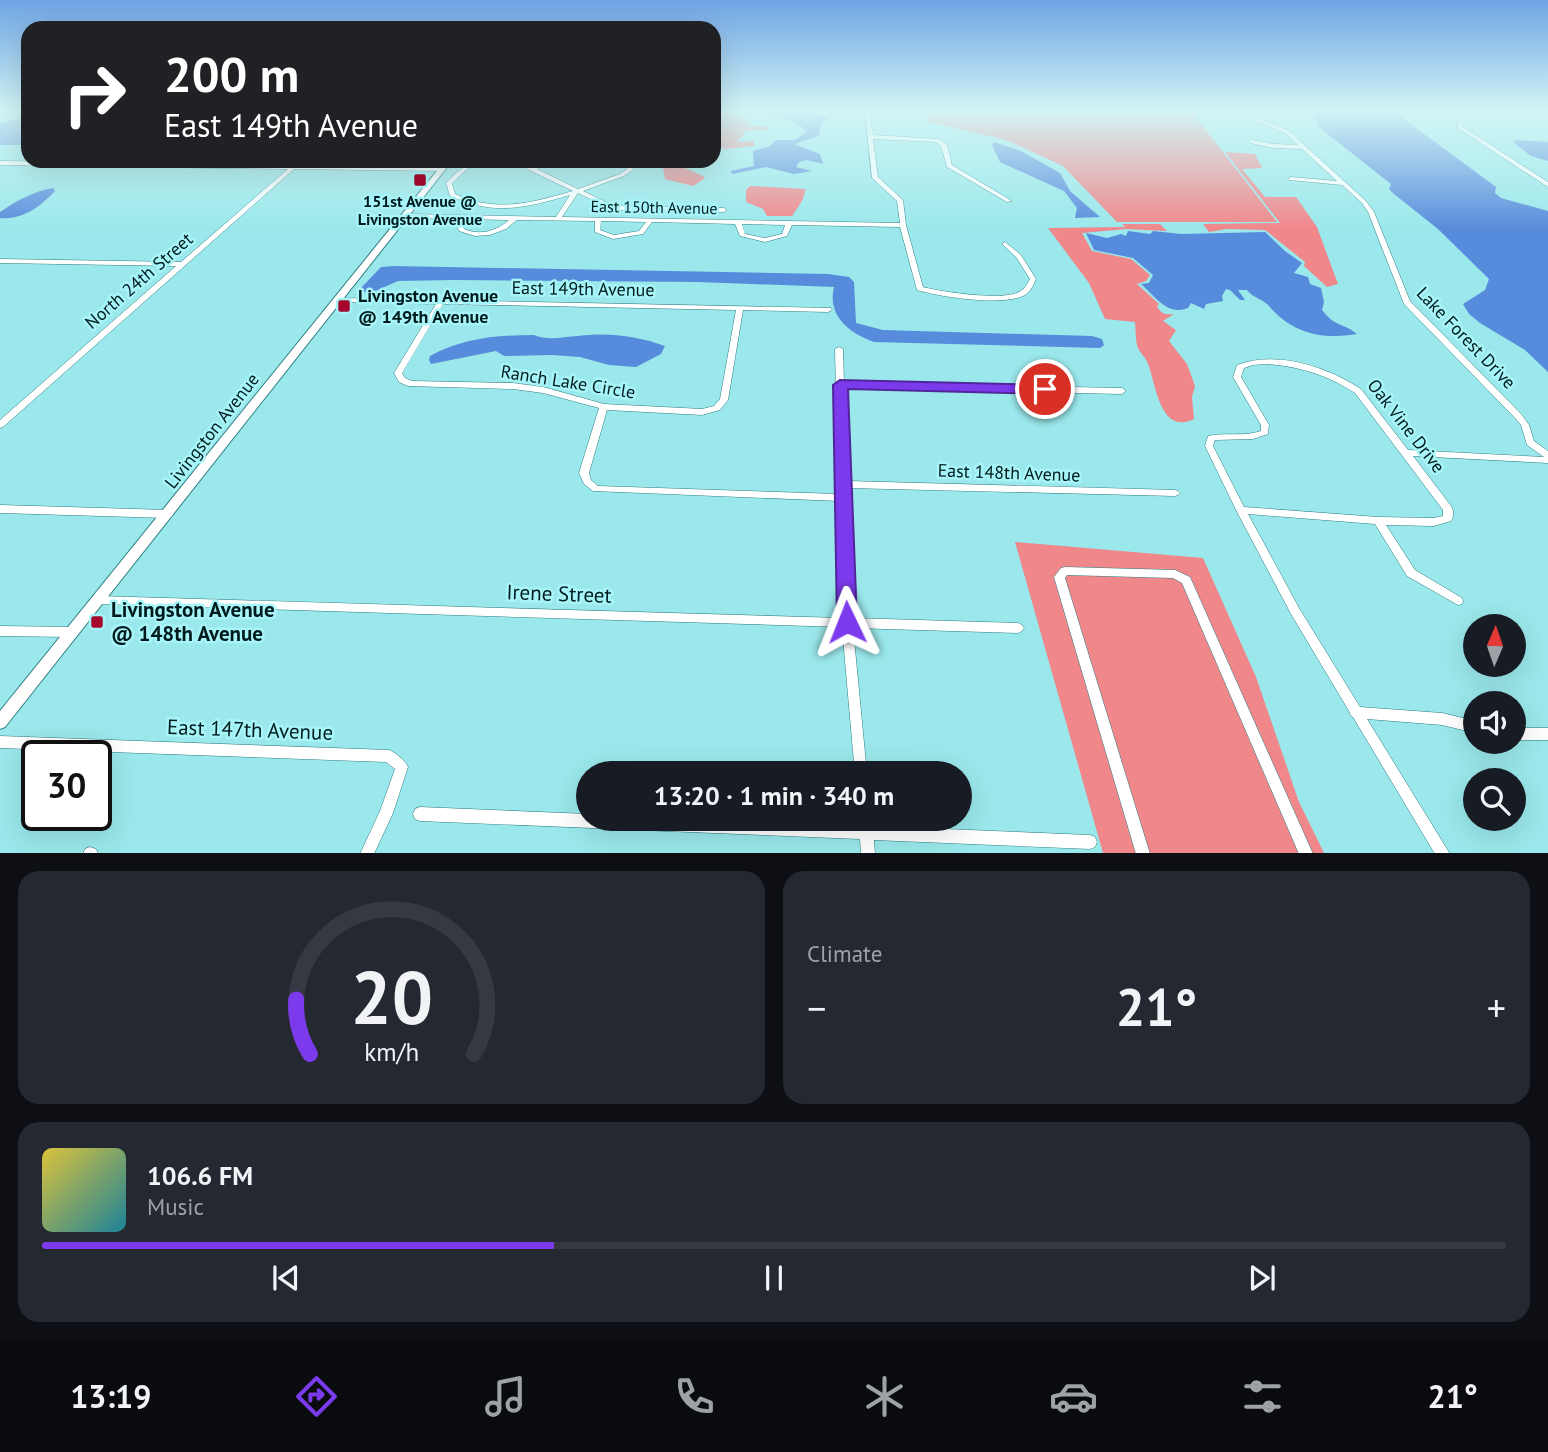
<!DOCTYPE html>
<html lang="en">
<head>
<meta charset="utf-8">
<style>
	body { margin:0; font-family:"PT Sans",sans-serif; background:#242831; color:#f1f3f6; height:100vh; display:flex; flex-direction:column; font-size:26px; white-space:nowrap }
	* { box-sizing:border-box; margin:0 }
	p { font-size:23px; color:#9ea1a6 }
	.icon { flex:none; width:38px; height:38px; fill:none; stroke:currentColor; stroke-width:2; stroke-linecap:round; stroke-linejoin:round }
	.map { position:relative; height:853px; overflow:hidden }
	.sheet { display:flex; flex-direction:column; gap:18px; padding:18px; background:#0d0f14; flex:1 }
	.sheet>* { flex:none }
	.guide { position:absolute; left:21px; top:21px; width:700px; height:147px; border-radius:21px; box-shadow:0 7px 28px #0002; background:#202124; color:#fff; overflow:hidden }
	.needle { width:46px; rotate:2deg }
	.controls { position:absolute; left:1463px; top:614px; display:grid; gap:14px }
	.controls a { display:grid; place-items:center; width:63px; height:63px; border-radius:50%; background:#171b24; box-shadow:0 7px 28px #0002; font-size:35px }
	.speed { position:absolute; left:21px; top:740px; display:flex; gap:14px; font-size:35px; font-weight:700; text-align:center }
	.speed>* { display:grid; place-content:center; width:91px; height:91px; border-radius:50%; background:#171b24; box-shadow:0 7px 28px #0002; line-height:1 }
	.speed .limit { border:4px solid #111; border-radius:10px; background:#fff; color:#111 }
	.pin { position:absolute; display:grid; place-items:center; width:60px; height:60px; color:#fff; margin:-30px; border:4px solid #fff; border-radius:50%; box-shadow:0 2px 7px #0007 }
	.me { position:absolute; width:77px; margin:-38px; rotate:358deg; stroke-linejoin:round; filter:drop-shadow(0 0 5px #0008) }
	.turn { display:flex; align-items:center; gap:24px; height:147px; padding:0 28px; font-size:32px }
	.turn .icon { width:91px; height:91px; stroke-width:2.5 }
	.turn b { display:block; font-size:49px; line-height:60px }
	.big { font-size:52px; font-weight:700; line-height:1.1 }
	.sheet .card { flex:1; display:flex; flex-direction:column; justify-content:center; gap:10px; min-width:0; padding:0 24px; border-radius:21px; background:#242831 }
	.sheet .dial { align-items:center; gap:0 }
	.dial svg { height:182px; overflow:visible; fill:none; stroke:#363941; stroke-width:7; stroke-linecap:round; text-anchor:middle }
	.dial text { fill:#f1f3f6; stroke:none }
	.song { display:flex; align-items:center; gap:21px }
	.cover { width:84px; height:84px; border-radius:10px; background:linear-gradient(135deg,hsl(50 70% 55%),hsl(190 70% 35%)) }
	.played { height:7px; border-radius:4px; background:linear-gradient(90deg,#7c3aed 35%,#363941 35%) }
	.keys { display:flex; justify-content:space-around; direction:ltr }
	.heat { display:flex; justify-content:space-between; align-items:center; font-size:38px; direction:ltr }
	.sheet .tiles { flex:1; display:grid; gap:18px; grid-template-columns:1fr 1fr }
	.card:last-child { grid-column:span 2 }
	.trip { position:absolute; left:576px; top:761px; width:396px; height:70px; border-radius:35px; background:#171b24; box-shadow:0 7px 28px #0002; font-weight:700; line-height:70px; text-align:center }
	.menu { display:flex; height:112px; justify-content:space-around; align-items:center; background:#090b0e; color:#9ea1a6 }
	.menu .icon { width:49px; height:49px }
	.menu .selected { color:#7c3aed }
	.menu b { font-size:32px; color:#f1f3f6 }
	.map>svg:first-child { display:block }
	.green { fill:#f0878a }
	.water { fill:#578bdb }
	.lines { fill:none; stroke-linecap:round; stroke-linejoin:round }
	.minor-casing { stroke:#2d7d80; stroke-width:1 }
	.tertiary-casing { stroke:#2d7d80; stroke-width:2 }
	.minor { fill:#fff; fill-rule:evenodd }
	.tertiary { fill:#fff; fill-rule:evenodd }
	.route { fill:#7c3aed; stroke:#51269a; stroke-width:2 }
	.poi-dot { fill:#a4082d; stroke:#a7f5f8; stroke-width:2.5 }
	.labels { text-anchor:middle; stroke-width:5; stroke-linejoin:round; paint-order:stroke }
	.far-poi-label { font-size:16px; font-weight:bold; fill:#001b1d; stroke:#a7f5f8 }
	.far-street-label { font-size:16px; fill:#001b1d; stroke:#a7f5f8 }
	.street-label { font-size:18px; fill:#001b1d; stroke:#a7f5f8 }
	.poi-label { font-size:18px; font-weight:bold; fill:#001b1d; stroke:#a7f5f8; text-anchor:start }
	.near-street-label { font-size:21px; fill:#001b1d; stroke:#a7f5f8 }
	.near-poi-label { font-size:21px; font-weight:bold; fill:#001b1d; stroke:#a7f5f8; text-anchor:start }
</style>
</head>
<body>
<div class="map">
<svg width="1548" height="854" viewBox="0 0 1548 854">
	<rect width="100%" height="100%" fill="#9ae8eb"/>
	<g class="green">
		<path d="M714,111H738L747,119L748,125L767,127V130L746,131L737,142L754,141V146L725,149L718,146L720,142L714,141Z"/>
		<path d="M927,111H1191L1277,222H1117L1063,166L1006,140L928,122Z"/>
		<path d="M1225,152L1255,154L1262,168L1242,169L1265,197H1296L1317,227L1338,284L1327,287L1304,266L1305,262L1265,230L1227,229L1209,232L1203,224L1280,223Z"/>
		<path d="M678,165L703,176L705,178L693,186L665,179L663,169L666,166Z"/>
		<path d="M750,186H751L806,189L802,201L792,216H767L763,209L746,202V190Z"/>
		<path d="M1122,224H1160L1167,231L1126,229L1082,233L1092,251L1131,259L1150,275L1146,281L1137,284L1159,304L1157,306C1161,314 1165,315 1174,314L1163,321L1176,330L1169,341L1187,364L1195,386L1192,397L1194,419C1160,436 1156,384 1148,364C1146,358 1142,355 1139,350C1135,343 1136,331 1135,322L1105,319L1089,283L1048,228L1125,227Z"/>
		<path d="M1015,542L1203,558L1256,677L1299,802L1324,853H1103Z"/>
	</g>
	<g class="water">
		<path d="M766,111L815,113L827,118L820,127L819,136L794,144L820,154L823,164L806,160L799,162L796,167L812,171L794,174L766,167L732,174L731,171L754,166L753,151L770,146L776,140H795L806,132C799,120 778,117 766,111Z"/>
		<path d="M1318,111H1393L1496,187L1495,193L1501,198L1548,211V372L1525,350L1480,323L1469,314L1463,304L1485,290L1489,279L1438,229L1394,194L1389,189L1391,184L1320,128L1313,115Z"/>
		<path d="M28,117V145H0V123Z"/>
		<path d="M1516,140L1548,142V161L1531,156L1513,142Z"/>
		<path d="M994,142L1021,151L1060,173L1070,191L1100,217L1075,218L1077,208L1064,191L1000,162L992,145Z"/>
		<path d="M53,188L55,191C40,207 22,220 0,218V212C16,201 34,191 53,188Z"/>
		<path d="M1128,231L1150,234L1153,231L1181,234L1265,232L1285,251L1302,263L1294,273L1308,277L1310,284L1321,288L1324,302L1322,310C1336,328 1342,322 1357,334C1322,340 1292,333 1269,306C1263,299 1253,298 1247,290H1238L1245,300H1240L1230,290L1226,289L1222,296L1223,301L1206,304L1204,309L1191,303L1188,308C1167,316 1156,297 1141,284L1149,283L1153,275L1133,258L1094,250L1086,233L1107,238L1121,234L1126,236Z"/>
		<path d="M394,266L828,274L849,277L854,282L856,323L883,330L1092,336L1102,339L1104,345L1100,348L874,342C849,333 827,316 834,287L697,282L453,280L398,281L371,293L358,291L381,267Z"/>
		<path d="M534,335C548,341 563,337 578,336C607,332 638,336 665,346L661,354L636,367L609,365L580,357L552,355L504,356L496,351L431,364L429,360L430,356C463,338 497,335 534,335Z"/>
	</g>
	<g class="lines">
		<defs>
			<g id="minor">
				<path d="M865,111H869L873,135L939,139L947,145L952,165L1012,201L1007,202L947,167L941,146L936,142L873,139L878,177L903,200L906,225L923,287C942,292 1002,301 1019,292C1025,289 1027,284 1030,279L1016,257L1002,244L1005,242L1021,255L1036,279C1033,286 1030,293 1023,296C1000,306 941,297 917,290L900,227L792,225L787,236L765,242L740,236L735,224L652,222L643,234L613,239L595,232V221L517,220L506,229L490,235L475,236L459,231L456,224L458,219L405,218L402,216L405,214L556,217L570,195C526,208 493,216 450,196L446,183C457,172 468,161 485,161L467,169L452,183L455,194C497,213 530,203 573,191L529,170L513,161H520L532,167L549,161H557L537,169L578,189L620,174L627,169L628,161H634L633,170L624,176L583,191L614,206L724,208L727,210L724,212L613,210L578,193L562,217L900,223L897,201L872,178ZM464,219L509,220C496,231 481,236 464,229L462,224ZM601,221L646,222L639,231L614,235L600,230ZM742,224L785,225L782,234L765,238L745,234Z"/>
				<path d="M1258,118L1289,131L1366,201L1374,212L1410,301L1522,415L1529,425L1534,441L1548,451V463L1413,456L1451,506C1454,510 1454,517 1451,521L1434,526L1386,525L1415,570L1462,598L1463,601L1462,604L1458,605L1407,576L1375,524L1248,514L1299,608L1360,707L1442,713L1475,721V733L1442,725L1367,719L1450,854H1435L1353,717L1351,716L1349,711L1291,614L1236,510L1205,446L1208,436C1225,432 1244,437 1261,431V425L1233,377L1237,365C1277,350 1327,367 1361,389L1408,450L1544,457L1527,445L1521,425L1516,419L1404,304L1368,212L1362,203L1342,185L1289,180L1288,179L1291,177L1337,181L1302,149L1273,148L1250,143L1249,142L1252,140L1273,144L1298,145L1285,133L1256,121V119ZM1266,364C1298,366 1328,375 1355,393L1443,510V516L1434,518L1378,517L1244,507L1213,446L1215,440L1253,439L1268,434L1269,425L1241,377L1244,368L1253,365Z"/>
				<path d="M1457,122H1461L1463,127L1548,182V187L1459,129Z"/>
				<path d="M0,161L291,165L295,163L298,165L442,167L445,169L442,171L294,169L3,427L0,428V420L176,266L0,263V259L181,262L288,169L0,165Z"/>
				<path d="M336,298L831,308L832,310L828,312L743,310L728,400L720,410L702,415L607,410L589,473L591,480L598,486L838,494V487L836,484L838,481L835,349L839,347L843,349L844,383L1122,388L1126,391L1122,394L844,388L848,481L1175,490L1178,491L1180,493L1178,495L1175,496L848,488L852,618L1018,623L1022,625L1024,628L1022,631L1018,633L853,628L867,774H855L842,627L98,604L94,603L93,600L94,597L98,596L841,618L839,501L593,491L584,484L579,473L599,408L543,393L513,389L408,386L399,382L394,373L436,304L339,302L335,300ZM443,304L736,310L720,399L714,406L702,409L604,404L543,387L513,383L412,381L405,378L402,373Z"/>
				<path d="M0,505L168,510L171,511L173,514L171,517L168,518L0,513Z"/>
				<path d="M1065,567L1175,570L1190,577L1313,854H1299L1182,583L1173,578L1067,575L1065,578L1150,854H1136L1054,577L1061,568Z"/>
				<path d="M0,626L72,627L76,629L78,632L76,635L72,637L0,636Z"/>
				<rect x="1514" y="728" width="34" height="12"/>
				<path d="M0,736L389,750C396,753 405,760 408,767L393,813L374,854H360L380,811L395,769L386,762L0,748Z"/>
				<path d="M420,807L588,814V819H702L859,826L858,819H872V826L1090,835L1095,837L1097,842L1095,847L1090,849L874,840L875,854H861L860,839L420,821L415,819L413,814L415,809Z"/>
				<path d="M90,847L96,849L98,854H83L85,849Z"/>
			</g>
			<path id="tertiary" d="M445,161H452L5,727L0,729V711Z"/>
		</defs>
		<use href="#minor" class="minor-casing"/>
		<use href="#tertiary" class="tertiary-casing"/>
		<use href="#minor" class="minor"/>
		<use href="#tertiary" class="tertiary"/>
	</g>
	<linearGradient id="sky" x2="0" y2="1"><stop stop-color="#6ea4e3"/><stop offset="0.48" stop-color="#d2f5f6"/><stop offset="1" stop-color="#d2f5f6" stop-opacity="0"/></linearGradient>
	<rect width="1548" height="230" fill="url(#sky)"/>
	<path class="route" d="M840,380L1045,385L1053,389L1045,394L848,389L857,622L854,628L847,630L840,628L837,622L833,385Z"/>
	<g class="poi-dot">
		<rect x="413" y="173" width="14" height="14" rx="3.5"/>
		<rect x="337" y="299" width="14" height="14" rx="3.5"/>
		<rect x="90" y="615" width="14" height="14" rx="3.5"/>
	</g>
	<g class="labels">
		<g class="far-poi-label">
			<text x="420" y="207">151st Avenue @<tspan x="420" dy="18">Livingston Avenue</tspan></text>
		</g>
		<g class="far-street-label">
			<text transform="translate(654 207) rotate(1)" y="6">East 150th Avenue</text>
		</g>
		<g class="street-label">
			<text transform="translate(139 281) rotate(-41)" y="6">North 24th Street</text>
			<text transform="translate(583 289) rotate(1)" y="6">East 149th Avenue</text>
			<text transform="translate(1466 338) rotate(46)" y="6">Lake Forest Drive</text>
			<text transform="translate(568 382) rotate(9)" y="6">Ranch Lake Circle</text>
			<text transform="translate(1406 426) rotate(52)" y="6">Oak Vine Drive</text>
			<text transform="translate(212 431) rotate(-52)" y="6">Livingston Avenue</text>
			<text transform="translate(1009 473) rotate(2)" y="6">East 148th Avenue</text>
		</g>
		<g class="poi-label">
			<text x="358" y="302">Livingston Avenue<tspan x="358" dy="21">@ 149th Avenue</tspan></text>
		</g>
		<g class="near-street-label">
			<text transform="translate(559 594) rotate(2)" y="7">Irene Street</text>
			<text transform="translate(250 730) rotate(2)" y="7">East 147th Avenue</text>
		</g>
		<g class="near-poi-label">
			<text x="111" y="617">Livingston Avenue<tspan x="111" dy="24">@ 148th Avenue</tspan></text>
		</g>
	</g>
</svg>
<div class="controls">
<a><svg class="needle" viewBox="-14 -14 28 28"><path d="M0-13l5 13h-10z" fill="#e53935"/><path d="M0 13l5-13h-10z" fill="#9ea1a6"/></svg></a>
<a><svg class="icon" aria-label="sound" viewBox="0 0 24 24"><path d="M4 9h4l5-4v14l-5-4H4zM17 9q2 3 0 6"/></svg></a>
<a><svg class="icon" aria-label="search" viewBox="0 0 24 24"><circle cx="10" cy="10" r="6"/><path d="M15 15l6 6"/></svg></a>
</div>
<div class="speed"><div class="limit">30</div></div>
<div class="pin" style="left:1045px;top:389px;background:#d93025"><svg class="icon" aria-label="arrive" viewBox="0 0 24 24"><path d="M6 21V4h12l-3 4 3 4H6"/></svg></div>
<svg class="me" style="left:847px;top:622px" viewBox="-20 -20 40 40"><path d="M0-17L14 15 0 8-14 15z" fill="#7c3aed" stroke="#fff" stroke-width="4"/></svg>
<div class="trip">13:20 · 1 min · 340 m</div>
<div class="guide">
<div class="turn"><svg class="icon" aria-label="right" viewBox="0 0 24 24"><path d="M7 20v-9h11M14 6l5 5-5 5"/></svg><div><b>200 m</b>East 149th Avenue</div></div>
</div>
</div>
<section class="sheet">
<div class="tiles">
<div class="card dial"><svg viewBox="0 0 100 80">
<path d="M14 69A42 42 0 1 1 86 69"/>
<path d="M14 69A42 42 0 0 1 8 45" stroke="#7c3aed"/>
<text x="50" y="56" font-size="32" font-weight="700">20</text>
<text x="50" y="72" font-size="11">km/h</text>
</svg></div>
<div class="card"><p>Climate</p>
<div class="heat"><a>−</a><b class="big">21°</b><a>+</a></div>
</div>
<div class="card">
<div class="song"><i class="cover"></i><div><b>106.6 FM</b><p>Music</p></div></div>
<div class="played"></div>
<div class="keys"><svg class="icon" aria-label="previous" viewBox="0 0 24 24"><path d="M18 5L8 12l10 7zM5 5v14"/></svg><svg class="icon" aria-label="pause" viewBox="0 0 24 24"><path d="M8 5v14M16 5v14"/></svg><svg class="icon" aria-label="next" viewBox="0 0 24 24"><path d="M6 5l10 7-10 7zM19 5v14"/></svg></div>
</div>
</div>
</section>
<nav class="menu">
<b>13:19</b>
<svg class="icon selected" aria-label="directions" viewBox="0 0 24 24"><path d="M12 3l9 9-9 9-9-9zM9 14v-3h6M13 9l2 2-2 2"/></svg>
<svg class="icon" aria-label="music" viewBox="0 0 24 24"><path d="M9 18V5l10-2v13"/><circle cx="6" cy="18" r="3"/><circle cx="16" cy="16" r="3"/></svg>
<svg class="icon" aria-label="phone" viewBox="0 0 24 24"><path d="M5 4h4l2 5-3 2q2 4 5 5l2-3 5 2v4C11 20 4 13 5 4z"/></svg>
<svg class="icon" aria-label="climate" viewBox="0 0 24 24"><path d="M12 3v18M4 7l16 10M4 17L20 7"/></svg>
<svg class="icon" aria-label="car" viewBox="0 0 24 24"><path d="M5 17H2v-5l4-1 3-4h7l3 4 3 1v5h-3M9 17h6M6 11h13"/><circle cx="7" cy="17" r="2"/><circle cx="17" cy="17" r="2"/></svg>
<svg class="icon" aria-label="filters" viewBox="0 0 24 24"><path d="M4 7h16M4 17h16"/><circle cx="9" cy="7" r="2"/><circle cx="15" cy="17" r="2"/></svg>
<b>21°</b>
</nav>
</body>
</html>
